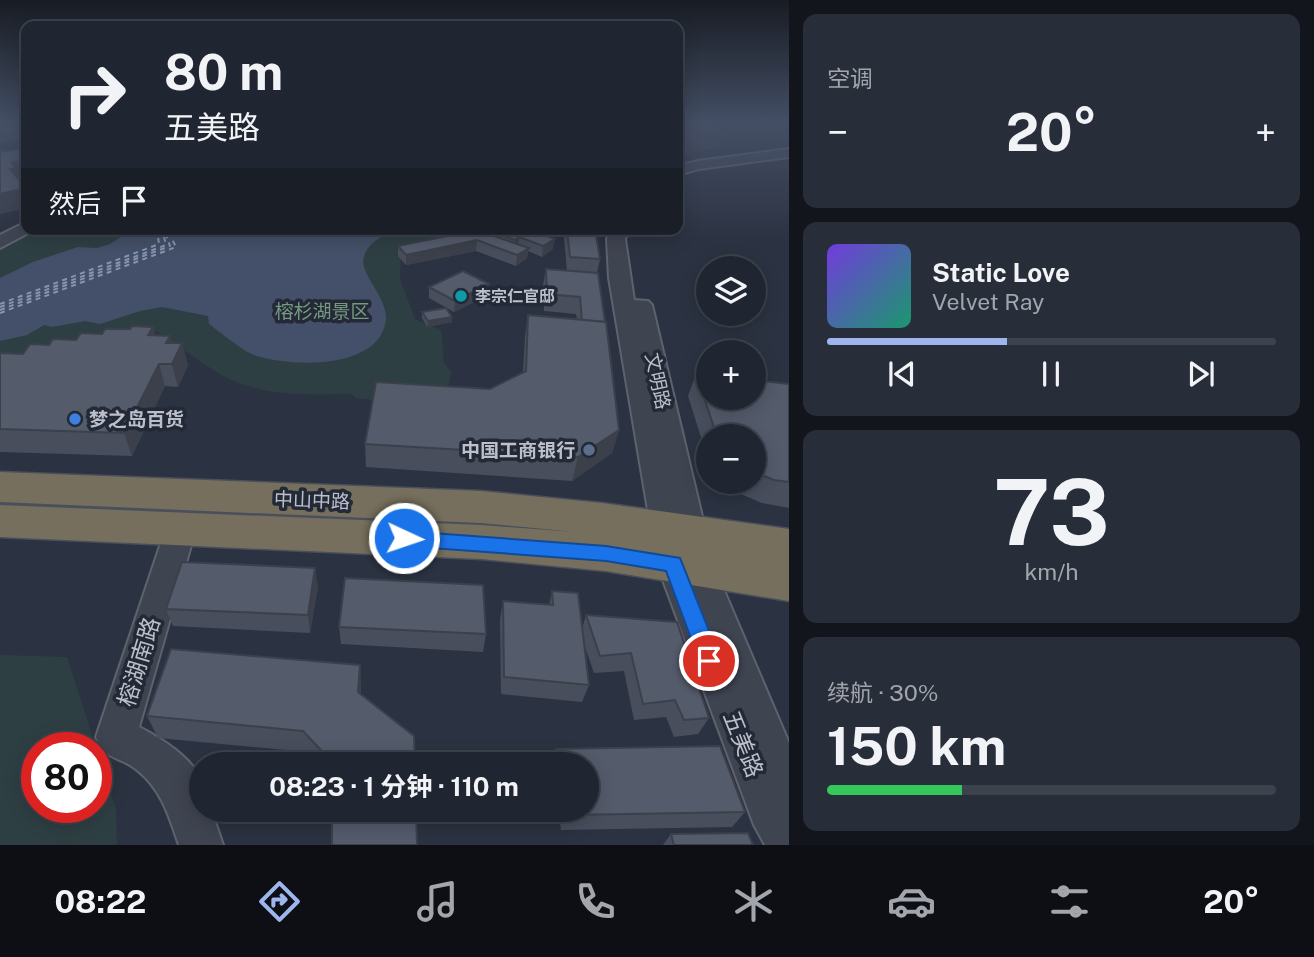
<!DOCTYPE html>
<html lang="zh">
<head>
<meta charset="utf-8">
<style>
	body { margin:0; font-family:"Public Sans","Noto Sans SC",sans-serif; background:#282e39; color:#f1f3f6; height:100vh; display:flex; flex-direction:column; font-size:26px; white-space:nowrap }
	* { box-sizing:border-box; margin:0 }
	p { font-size:23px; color:#a2a5ab }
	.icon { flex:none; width:38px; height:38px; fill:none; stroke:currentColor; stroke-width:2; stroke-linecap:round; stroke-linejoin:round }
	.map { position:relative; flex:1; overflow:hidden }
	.details { display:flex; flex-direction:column; gap:14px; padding:14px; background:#12151b; width:525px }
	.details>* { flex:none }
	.guide { position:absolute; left:21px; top:21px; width:662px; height:214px; border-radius:14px; box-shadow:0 4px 18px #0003,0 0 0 2px #3d434d; background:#202631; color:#f1f3f6; overflow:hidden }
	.fabs { position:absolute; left:696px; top:256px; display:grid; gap:14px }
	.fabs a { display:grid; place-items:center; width:70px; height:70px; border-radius:50%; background:#202631; box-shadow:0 4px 18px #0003,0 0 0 2px #3d434d; font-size:35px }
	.speed { position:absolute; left:21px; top:732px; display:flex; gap:14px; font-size:35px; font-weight:700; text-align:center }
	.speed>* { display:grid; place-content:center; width:91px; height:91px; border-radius:50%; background:#202631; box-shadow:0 4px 18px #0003,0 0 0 2px #3d434d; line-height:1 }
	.speed .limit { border:10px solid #d22; background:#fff; color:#111 }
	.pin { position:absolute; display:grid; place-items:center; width:60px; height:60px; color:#fff; margin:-30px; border:4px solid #fff; border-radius:50%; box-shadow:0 2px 7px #0007 }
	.me { position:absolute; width:77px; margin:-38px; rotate:93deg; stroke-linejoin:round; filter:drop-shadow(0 0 5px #0008) }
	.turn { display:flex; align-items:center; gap:24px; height:147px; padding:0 28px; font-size:32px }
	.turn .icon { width:91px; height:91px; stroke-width:2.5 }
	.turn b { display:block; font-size:49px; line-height:60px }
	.then { display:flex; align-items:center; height:66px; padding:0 28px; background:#0003; gap:14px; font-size:26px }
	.big { font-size:52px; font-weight:700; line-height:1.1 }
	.details .card { flex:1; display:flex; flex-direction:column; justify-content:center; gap:10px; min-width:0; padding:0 24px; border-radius:14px; background:#282e39 }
	.details .dial { align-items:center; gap:0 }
	.dial b { font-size:91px; line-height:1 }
	.song { display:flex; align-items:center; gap:21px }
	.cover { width:84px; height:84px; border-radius:10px; background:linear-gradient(135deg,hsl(260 70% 55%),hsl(160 70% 35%)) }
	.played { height:7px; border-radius:4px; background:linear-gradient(90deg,#9fb5ed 40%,#3d434d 40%) }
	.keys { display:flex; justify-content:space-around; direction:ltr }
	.heat { display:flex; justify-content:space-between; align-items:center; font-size:38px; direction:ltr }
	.charge { height:10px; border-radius:5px; background:linear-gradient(90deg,#34c759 30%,#3d434d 0) }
	.trip { position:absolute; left:189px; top:752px; width:410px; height:70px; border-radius:35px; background:#202631; box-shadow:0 4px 18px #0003,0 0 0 2px #3d434d; font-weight:700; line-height:70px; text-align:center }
	.tab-bar { display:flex; height:112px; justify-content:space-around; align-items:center; background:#0d0f14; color:#a2a5ab }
	.tab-bar .icon { width:49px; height:49px }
	.tab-bar .selected { color:#9fb5ed }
	.tab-bar b { font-size:32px; color:#f1f3f6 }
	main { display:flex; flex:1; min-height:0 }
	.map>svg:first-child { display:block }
	.medical { fill:#393643 }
	.green { fill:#2e3f43 }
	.water { fill:#445069 }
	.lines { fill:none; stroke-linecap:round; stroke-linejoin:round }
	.ferry { stroke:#8694ae; stroke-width:2; stroke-dasharray:5 4.5; stroke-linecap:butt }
	.minor-casing { stroke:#5d626e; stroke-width:4 }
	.highway-casing { stroke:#494f5b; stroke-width:3 }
	.minor { fill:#3f4451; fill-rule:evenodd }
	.highway { fill:#766f5d; fill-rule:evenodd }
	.wall { fill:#484e5c }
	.shaded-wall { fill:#3b404b }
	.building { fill:#545b6b; stroke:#3b404b; stroke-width:2 }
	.route { fill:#1a73e8; stroke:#114b97; stroke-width:2 }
	.culture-dot { fill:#0f9aa8; stroke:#232936; stroke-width:2.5 }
	.shop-dot { fill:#3f7fe0; stroke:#232936; stroke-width:2.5 }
	.service-dot { fill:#5c6f8a; stroke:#232936; stroke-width:2.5 }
	.labels { text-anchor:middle; stroke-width:7; stroke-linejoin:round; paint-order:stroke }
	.far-poi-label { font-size:16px; font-weight:bold; fill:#bcc0cb; stroke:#232936; text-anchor:start }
	.park-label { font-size:19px; fill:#769981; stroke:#232936 }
	.street-label { font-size:19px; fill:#bcc0cb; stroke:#232936 }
	.poi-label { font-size:19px; font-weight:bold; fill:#bcc0cb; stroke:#232936; text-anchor:start }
	.near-street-label { font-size:23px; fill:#bcc0cb; stroke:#232936 }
</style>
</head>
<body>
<main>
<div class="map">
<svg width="789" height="845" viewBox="0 0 789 845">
	<rect width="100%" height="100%" fill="#2b3241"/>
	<path class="medical" d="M677,123H701L733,135L712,138L726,147L677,155Z"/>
	<g class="green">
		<path d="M26,226V229H543L532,236L478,235L401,256L400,279L415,319L441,330L444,363L451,371L449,384C411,406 399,403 356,398L352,394C315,395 274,396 239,383C214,374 180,346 156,331L0,357V237Z"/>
		<path d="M0,655L67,657L96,747H37V807H96V748L116,809L117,845H0Z"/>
	</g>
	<path class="water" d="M133,229H418C398,231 372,234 364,256C358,273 387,296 386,319C381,370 292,367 257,356C245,353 220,332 209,324L208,316L162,307L140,311L100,324L85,321L52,327L44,325L27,335L0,341V278L33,262L78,247L97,248L110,244Z"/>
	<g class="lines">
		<g class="ferry">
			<path d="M0,304L159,244L157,229"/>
			<path d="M0,307L166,245L162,229"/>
			<path d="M0,310L170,246L164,229"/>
			<path d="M0,313L176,247L167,229"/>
		</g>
		<defs>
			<g id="minor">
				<path d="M789,149V157L699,169L677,175V166L698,161Z"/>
				<path d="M26,222V229L32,231L0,248V235Z"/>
				<path d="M611,229H629L625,239L634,300L648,301L652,305L714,567L789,743V845H765L754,825L657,564L609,278L607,239Z"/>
				<path d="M181,516L192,520L196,528L139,727C159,737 195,759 201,782C203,791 201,801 201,810H211L223,845H179C169,816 162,790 137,770C119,755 106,762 96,737L166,528L170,520Z"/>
			</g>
			<path id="highway" d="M0,472L481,491L602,503L789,529V601L606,571L481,559L0,537V505L481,525L575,532L481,523L0,502Z"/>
		</defs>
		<use href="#minor" class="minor-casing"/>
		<use href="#highway" class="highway-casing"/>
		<use href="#minor" class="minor"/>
		<use href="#highway" class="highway"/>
	</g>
	<g class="wall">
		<path d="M507,229L553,249L542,257L528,251L527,258L516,266L476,251L406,265L398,256V246L499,237V234Z"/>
		<path d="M565,229H595L600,259L597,273L619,430L612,453L572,481L366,467L365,444L490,389L523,372L525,336L528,315L577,319L576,314L544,311L543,285L546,269L567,271L564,238Z"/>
		<path d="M429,287L488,295L454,312L429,298Z"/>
		<path d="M422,312L452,322L427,327L422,318Z"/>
		<path d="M153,327L155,336H170L172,343L188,365L178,387L165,386L132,456L0,452V353L23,354L49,345L102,334Z"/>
		<path d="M696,374L789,384V508L762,503L731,490L719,481H754V436H709V463L688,396Z"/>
		<path d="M318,586L310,633L173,626L166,609Z"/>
		<path d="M552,591L582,629L586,615L709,718L698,734L674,737L666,717L634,720L624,671L594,673L583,641L589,685L582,702L501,694L500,619L503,601L549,605Z"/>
		<path d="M339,627L486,634L483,652L341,644Z"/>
		<path d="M360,665L361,695L415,765H319L307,752L158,738L147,716Z"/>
		<path d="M556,749L745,812L732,827L561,830L558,810H586V765H550Z"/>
		<path d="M671,834L753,845H663Z"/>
	</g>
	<g class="shaded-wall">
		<path d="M0,123H21L11,127L9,124L0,125Z"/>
		<path d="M23,126L26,134L24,140L0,142V134Z"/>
		<path d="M26,160V179L21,180L22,186L10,169L12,163Z"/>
		<path d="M26,188V208L0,214V194Z"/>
		<path d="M519,237L518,248L513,250L515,240Z"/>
		<path d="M555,239L553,249L542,257L543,246Z"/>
		<path d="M477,240L476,251L406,265V255Z"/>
		<path d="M529,248L527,258L516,266L517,255Z"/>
		<path d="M489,284L488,295L454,312L455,301Z"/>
		<path d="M452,317V322L427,327L428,321Z"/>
		<path d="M153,327L159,349L148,335Z"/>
		<path d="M170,336L175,357L182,343L188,365L178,387L166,343Z"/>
		<path d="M159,364L165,386L132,456L124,433Z"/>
		<path d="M619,430L612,453L572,481L578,457Z"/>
		<path d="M315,568L318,586L310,633L308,615Z"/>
		<path d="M360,665L361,687L359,714L358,692Z"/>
	</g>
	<g class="building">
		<path d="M23,126L21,132L0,134V128Z"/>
		<path d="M18,149L26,157V160L12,163L16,168L10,169L26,188L0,194V150L1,152Z"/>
		<path d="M507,229H529L555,239L543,246L519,237L515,240L499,234Z"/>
		<path d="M567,229H595L600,259L570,257Z"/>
		<path d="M467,232H482L529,248L517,255L477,240L406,255L398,246Z"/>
		<path d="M546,269L598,273L605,322L582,320L580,297L547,294Z"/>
		<path d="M463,271L489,284L455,301L429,287Z"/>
		<path d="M446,308L452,317L428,321L422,312Z"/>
		<path d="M528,315L606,322L619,430L578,457L365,444L376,382L490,389L526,371Z"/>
		<path d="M132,326L153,327L148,335L170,336L166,343H182L172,364H159L124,433L0,429V353L23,354L30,344L49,345L53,339L76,340L81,333L102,334L105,329H130Z"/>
		<path d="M696,374L709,375V397H754V380L789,384V482L774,480L754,472V436H717Z"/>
		<path d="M182,562L315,568L308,615L166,609Z"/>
		<path d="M345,578L483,585L486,634L339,627Z"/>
		<path d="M552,591L578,593L589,685L504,677L503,601L553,605Z"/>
		<path d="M586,615L677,622L709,718L684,720L675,700L643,704L631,653L600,656Z"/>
		<path d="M171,649L360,665L358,692L414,736L415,765H331V761L303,731L147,716Z"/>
		<path d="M720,746L745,812L568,815L567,810H586V765H559L556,749Z"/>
		<path d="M332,810H416L417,845H332Z"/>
		<path d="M748,833L753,845H674L671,834Z"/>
	</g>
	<linearGradient id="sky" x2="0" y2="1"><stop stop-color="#181c24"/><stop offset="0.51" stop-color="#444f65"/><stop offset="1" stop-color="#444f65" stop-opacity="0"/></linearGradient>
	<rect width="789" height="242" fill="url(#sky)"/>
	<path class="route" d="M404,531L606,546L680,558L721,661L717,668L709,671L702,668L666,571L606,561L404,546L397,544L394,538L397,533Z"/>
	<circle class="culture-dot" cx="461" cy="296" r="7"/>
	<circle class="shop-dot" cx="75" cy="419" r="7"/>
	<circle class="service-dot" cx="589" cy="450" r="7"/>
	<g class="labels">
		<g class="far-poi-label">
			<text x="475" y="302">李宗仁官邸</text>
		</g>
		<g class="park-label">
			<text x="322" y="318">榕杉湖景区</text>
		</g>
		<g class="street-label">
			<text transform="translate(658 381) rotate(78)" y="7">文明路</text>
			<text transform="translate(312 500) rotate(2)" y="7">中山中路</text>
		</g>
		<g class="poi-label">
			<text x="89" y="426">梦之岛百货</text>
			<text x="575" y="457" text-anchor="end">中国工商银行</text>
		</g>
		<g class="near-street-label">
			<text transform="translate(139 662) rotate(-73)" y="8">榕湖南路</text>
			<text transform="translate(743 744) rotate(68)" y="8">五美路</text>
		</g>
	</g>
</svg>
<div class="fabs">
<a><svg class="icon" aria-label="layers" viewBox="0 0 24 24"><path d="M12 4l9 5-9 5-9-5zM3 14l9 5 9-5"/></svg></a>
<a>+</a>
<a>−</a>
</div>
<div class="speed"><div class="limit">80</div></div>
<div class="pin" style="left:709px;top:661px;background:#d93025"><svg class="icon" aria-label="arrive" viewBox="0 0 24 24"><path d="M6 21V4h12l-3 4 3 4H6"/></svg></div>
<svg class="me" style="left:404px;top:538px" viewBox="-20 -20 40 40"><circle r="17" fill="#1a73e8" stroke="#fff" stroke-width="3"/><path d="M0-11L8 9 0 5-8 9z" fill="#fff"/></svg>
<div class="trip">08:23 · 1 分钟 · 110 m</div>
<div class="guide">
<div class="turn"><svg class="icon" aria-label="right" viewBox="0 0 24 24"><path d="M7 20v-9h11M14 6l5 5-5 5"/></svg><div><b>80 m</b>五美路</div></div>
<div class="then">然后<svg class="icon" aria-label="arrive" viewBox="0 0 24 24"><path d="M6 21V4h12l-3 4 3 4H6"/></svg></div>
</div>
</div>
<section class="details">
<div class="card"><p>空调</p>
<div class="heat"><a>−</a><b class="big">20°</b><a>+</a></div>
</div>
<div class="card">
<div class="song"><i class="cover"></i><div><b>Static Love</b><p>Velvet Ray</p></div></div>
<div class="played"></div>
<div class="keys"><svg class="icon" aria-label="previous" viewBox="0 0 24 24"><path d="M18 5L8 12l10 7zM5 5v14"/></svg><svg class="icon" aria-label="pause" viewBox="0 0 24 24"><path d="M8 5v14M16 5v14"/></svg><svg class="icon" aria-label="next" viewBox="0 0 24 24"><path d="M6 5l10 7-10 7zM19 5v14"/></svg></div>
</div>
<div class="card dial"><b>73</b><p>km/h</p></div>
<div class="card"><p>续航 · 30%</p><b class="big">150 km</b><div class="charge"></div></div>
</section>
</main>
<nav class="tab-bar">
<b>08:22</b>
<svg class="icon selected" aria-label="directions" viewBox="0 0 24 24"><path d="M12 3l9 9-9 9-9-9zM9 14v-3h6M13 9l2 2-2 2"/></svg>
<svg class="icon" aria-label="music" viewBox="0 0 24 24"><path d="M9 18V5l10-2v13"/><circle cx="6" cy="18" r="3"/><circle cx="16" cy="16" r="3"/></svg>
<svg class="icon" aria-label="phone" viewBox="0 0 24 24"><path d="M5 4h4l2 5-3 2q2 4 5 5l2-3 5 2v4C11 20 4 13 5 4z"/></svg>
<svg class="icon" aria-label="climate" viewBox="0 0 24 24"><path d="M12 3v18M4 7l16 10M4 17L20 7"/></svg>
<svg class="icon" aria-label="car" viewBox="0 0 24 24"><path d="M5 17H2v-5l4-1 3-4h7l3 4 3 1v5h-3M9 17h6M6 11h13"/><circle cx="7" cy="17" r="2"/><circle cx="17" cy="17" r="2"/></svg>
<svg class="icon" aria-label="filters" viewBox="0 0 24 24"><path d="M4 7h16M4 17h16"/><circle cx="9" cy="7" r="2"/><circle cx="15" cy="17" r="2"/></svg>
<b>20°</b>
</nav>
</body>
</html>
